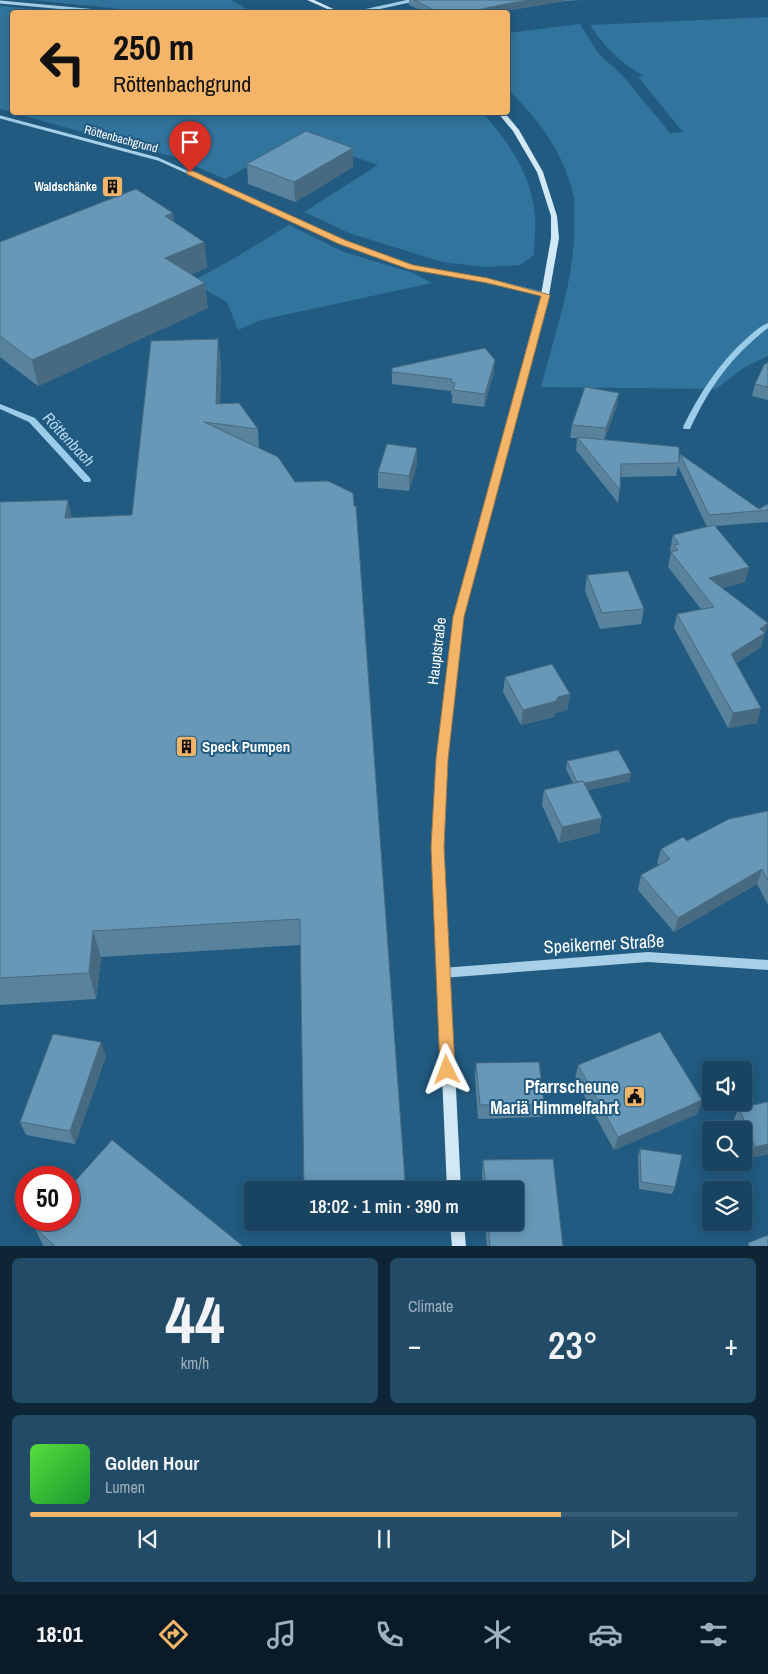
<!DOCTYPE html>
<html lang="en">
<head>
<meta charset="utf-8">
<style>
	body { margin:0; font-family:"Archivo Narrow",sans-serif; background:#224b67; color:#f1f3f6; height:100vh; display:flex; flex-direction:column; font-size:19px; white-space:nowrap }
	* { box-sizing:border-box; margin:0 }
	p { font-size:16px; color:#9fb0bd }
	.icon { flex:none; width:28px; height:28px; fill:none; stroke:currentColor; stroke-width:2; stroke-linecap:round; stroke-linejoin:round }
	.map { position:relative; height:1246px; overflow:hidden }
	.sheet { display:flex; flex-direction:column; gap:12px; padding:12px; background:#0e2535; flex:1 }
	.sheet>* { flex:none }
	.guide { position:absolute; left:10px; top:10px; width:500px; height:105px; border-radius:5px; box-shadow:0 2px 12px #0003,0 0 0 1px #375c76; background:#f4b569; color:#111; overflow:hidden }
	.tools { position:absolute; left:702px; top:1061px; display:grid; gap:10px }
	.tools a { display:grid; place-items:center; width:50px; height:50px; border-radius:5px; background:#194461; box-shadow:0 2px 12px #0003,0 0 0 1px #375c76; font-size:25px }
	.speed { position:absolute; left:15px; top:1166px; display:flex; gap:10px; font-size:25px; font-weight:700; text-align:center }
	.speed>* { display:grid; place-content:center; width:65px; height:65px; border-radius:50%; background:#194461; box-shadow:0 2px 12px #0003,0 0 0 1px #375c76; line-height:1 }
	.speed .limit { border:8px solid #d22; background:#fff; color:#111 }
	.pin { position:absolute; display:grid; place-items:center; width:42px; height:42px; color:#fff; margin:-51px -21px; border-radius:50% 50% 50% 0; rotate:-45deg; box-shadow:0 0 5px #0007 }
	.pin .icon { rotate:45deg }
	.me { position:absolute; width:55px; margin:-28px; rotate:357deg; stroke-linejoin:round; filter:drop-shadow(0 0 4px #0008) }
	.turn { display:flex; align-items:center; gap:18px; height:105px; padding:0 20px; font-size:22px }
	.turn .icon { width:65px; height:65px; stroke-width:2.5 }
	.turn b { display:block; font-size:35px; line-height:42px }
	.big { font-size:38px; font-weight:600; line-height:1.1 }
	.sheet .tile { flex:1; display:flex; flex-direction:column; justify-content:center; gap:8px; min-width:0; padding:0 18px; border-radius:8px; background:#224b67 }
	.sheet .dial { align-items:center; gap:0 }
	.dial b { font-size:65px; line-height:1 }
	.song { display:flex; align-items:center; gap:15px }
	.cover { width:60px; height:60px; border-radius:8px; background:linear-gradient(135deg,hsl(110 70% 55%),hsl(130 70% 35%)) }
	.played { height:5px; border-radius:2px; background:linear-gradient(90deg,#f4b569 75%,#375c76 75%) }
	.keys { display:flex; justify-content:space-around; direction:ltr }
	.heat { display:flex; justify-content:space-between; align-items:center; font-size:28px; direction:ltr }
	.sheet .tiles { flex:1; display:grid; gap:12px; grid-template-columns:1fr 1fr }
	.tile:last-child { grid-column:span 2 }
	.trip { position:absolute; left:244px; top:1181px; width:280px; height:50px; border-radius:5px; background:#194461; box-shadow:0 2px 12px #0003,0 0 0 1px #375c76; font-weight:600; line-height:50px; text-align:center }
	.dock { display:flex; height:80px; justify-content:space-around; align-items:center; background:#0a1b27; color:#9fb0bd }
	.dock .icon { width:35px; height:35px }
	.dock .active { color:#f4b569 }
	.dock b { font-size:22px; color:#f1f3f6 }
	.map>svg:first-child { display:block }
	.green { fill:#31749d }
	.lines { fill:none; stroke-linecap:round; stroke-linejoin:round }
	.stream { fill:#9bcce9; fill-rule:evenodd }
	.minor-far1 { stroke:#a7cfe8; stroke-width:3 }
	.minor { stroke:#a7cfe8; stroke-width:4 }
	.tertiary { fill:#a7cfe8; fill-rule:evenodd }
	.secondary { fill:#d2e8f6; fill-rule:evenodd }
	.wall { fill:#59839d }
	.shaded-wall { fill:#486a80 }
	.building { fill:#6798b7; stroke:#486a80 }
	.route { fill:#f4b569; stroke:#9f7644 }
	.labels { text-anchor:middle; stroke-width:4; stroke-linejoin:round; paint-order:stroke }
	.far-street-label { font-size:12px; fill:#fff; stroke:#215b81 }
	.far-poi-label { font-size:12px; font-weight:bold; fill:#fff; stroke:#215b81; text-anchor:end }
	.street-label { font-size:15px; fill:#fff; stroke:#215b81 }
	.poi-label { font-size:15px; font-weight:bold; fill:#fff; stroke:#215b81; text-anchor:start }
	.water-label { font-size:16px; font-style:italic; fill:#b3d8ef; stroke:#215b81 }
	.near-street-label { font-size:18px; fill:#fff; stroke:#215b81 }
	.near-poi-label { font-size:18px; font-weight:bold; fill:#fff; stroke:#215b81; text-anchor:end }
</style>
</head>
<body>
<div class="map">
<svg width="768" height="1247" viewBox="0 0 768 1247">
	<rect width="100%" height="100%" fill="#215b81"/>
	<g class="green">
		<path d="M33,0H231L252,12H148Z"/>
		<path d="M0,6L66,12H12V112L0,109Z"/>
		<path d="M768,17V356L745,367L716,389L541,387C555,332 577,274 574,217C574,209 575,201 573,194C564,153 538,118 508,90V33L580,24L598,53L624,77L670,133L683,132L638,77L644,76C621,64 604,46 590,25Z"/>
		<path d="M13,113H483C509,143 532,175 535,216C536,229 534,243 534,255L520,265L485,267L442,262L349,233L304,212L378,165L301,138L225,179L171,156Z"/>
		<path d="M289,225L344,252L413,273L432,283L261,320L238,330L227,302L191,282L233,259Z"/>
	</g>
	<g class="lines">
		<g class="stream">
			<path d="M768,323V328C743,347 722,371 706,398C700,408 695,418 690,429H684L683,427C699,394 719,363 746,339C753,333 760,326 768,323Z"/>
			<path d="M0,404L35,418L90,478L91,480L90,482H84L29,422L0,409Z"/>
		</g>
		<g class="minor-far1">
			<path d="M0,2L108,12"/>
			<path d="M359,12L414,0"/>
			<path d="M0,117L158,159L260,205"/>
		</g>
		<path class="minor" d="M257,204L342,242L411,267L487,280L545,295"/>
		<path class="tertiary" d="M648,952L768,960V970L648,962L442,978L438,976L436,973L438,970L442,968Z"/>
		<g class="secondary">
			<path d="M307,0H314L340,12H334Z"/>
			<path d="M497,112H504L519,130L543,172L557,216L559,238L549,295L463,617L448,759L444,847L461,1190H447L432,847L436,759L453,617L541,295L551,238V216L537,172L513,131Z"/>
			<path d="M450,1222H464L466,1247H452Z"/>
		</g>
	</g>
	<g class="wall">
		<path d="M409,0H582L565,1L499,12H425L409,5Z"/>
		<path d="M247,164L353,167L295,202L248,184Z"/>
		<path d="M174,222L204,242L207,268L191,274L208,308L38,386L0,357V242Z"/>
		<path d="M218,339L221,366L220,404L258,429L259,448L405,1181V1190H305L300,945L101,957L96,999L0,1005V502L72,518L132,515Z"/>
		<path d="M768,362V400L752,396L755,384Z"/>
		<path d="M392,368L494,372L484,407L452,403V395L451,394V391L392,384Z"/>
		<path d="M617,406L604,440L679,463L680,454L759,509L768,504V522L715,526L749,567L745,582L722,588L764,638L763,639L761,647L736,663L757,723L728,728L674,628L677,614L701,609L668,567L671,552L670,550L673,535L707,527L678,466L676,476L621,477L618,503L576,450L577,438H570L572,425Z"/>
		<path d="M417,448V464L409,491L378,488V472Z"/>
		<path d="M587,575L644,609L641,624L600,629L585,591Z"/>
		<path d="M505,677L570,694L567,710L555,713L554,717L521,725L503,692Z"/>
		<path d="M567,761L630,781L588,790L599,833L559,843L542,805L544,790L573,783L566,769Z"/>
		<path d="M768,811V905L757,884L674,932L638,890L641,875L659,865L657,863L661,849L687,841Z"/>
		<path d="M106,1056L75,1144L26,1135L20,1122Z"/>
		<path d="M476,1063L544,1104L541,1117L478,1119L475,1077Z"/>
		<path d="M578,1065L702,1100L697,1114L614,1150L575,1079Z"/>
		<path d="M739,1108L768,1154L750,1158L744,1143V1130H739L734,1119Z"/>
		<path d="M640,1149L675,1187L672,1194L639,1189L638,1156Z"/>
		<path d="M553,1159L563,1247H487L485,1222H515V1190H483L482,1173L483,1160Z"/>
		<path d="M34,1227L244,1247H44Z"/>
	</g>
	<g class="shaded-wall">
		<path d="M530,0H565V1L499,12H467L511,3Z"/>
		<path d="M353,148V167L295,202L294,182Z"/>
		<path d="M173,213L176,238L165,216Z"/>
		<path d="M204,242L207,268L169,283L165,258Z"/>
		<path d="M205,283L208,308L38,386L32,360Z"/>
		<path d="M218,339L221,366L219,424L216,404Z"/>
		<path d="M495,360L494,372L484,407L485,394Z"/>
		<path d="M619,393L617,406L604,441L606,428Z"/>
		<path d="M417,448V464L409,491V476Z"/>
		<path d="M68,500L74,527L65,518Z"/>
		<path d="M749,567L745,582L706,593L709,578Z"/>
		<path d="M768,624L761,647L727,668L731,654L760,629Z"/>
		<path d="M570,694L567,710L555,713L554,717L521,725L523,710L558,697Z"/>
		<path d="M761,708L757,723L728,728L733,713Z"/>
		<path d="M631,773L630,781L577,793L579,785Z"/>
		<path d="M602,818L599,833L559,843L562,827Z"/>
		<path d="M762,869L757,884L674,932L678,918Z"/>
		<path d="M93,931L101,957L96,999L89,973Z"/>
		<path d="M101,1042L106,1056L75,1144L70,1131Z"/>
		<path d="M702,1100L697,1114L614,1150L618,1137Z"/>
		<path d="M768,1144V1154L750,1158L755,1147Z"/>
	</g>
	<g class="building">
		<path d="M414,0H530L511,3L467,12H438Z"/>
		<path d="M306,131L353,148L294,182L247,164Z"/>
		<path d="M136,189L173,213L165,216L204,242L165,258L205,283L32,360L0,336V242Z"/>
		<path d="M218,339L216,404L239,403L258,429L204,422L278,457L295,482L328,481L353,493L354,506H356L405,1181L304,1187L300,919L93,931L89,973L0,978V502L68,500L65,518L132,515L151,341Z"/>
		<path d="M485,348L495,360L485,394L453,390L455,383L451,382L452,379L392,372V368Z"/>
		<path d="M768,362V387L755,384L764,365Z"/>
		<path d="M585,387L619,393L606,428L572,425Z"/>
		<path d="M577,437L679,447V463L621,464L620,490Z"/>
		<path d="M387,444L417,448L409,476L378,472Z"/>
		<path d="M680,454L759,509L768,504V510L709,515Z"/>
		<path d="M714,525L749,567L709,578L768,623L760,629L765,633L731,654L761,708L733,713L677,614L714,607L671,552L678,550L674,545L679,544L673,535Z"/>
		<path d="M628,571L644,609L602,613L587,575Z"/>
		<path d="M552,664L570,694L558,697L556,701L523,710L505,677Z"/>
		<path d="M618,750L631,773L585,783L583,781L577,782L567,761Z"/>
		<path d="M583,781L602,818L562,827L544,790Z"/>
		<path d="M768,811V881L762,869L678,918L641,875L670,859L661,849L683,837L687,841L729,819Z"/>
		<path d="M660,1032L702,1100L618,1137L578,1065Z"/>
		<path d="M53,1034L101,1042L70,1131L20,1122Z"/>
		<path d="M539,1062L544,1104L480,1105L476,1063Z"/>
		<path d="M768,1102V1144L755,1147L739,1108Z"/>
		<path d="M112,1140L244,1247H56L34,1227L40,1220H69V1188Z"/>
		<path d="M640,1149L682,1155L675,1187L641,1182Z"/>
		<path d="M553,1159L563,1247H490L488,1222H515V1190H486L483,1160Z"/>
		<path d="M768,1235V1247H749L748,1243Z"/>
	</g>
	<path class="route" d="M187,171H193L345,240L413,265L487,278L550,295L464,617L448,759L444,847L455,1070L453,1075L447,1078L442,1075L440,1070L431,847L436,759L453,617L541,296L487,283L408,269L339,244L187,174Z"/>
	<defs>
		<symbol id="building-square" viewBox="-11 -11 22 22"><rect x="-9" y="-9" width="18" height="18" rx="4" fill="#f4b569" stroke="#215b81"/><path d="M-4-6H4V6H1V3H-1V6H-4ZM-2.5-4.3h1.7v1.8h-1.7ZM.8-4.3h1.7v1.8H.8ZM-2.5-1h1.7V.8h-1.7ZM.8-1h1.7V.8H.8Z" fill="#111"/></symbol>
		<symbol id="civic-square" viewBox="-11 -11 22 22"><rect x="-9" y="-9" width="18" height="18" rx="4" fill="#f4b569" stroke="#215b81"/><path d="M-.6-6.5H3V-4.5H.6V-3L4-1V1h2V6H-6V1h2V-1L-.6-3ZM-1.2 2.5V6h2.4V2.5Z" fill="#111"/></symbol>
	</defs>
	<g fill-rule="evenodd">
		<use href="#building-square" x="100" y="174" width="25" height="25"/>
		<use href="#building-square" x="174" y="734" width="25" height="25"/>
		<use href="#civic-square" x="622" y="1084" width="25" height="25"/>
	</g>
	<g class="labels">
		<g class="far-street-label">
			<text transform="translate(121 139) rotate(15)" y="4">Röttenbachgrund</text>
		</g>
		<g class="far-poi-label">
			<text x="97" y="191">Waldschänke</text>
		</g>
		<g class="street-label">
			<text transform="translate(437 651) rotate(-83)" y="5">Hauptstraße</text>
		</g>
		<g class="poi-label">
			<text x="202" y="752">Speck Pumpen</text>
		</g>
		<g class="water-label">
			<text transform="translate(69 439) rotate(47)" y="6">Röttenbach</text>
		</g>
		<g class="near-street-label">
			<text transform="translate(604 944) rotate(-3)" y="6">Speikerner Straße</text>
		</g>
		<g class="near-poi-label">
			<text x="619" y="1093">Pfarrscheune<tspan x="619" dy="21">Mariä Himmelfahrt</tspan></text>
		</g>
	</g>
</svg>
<div class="tools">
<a><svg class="icon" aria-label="sound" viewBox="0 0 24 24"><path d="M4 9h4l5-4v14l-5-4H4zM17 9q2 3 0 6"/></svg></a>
<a><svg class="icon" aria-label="search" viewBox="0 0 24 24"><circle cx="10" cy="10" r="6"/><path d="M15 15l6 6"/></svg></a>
<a><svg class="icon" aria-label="layers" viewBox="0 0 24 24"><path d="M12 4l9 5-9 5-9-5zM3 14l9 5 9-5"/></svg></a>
</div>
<div class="speed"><div class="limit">50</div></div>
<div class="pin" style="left:190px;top:172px;background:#d93025"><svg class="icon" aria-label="arrive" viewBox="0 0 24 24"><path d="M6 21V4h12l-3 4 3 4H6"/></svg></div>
<svg class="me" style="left:447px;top:1070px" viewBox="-20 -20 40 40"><path d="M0-17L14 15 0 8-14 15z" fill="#f4b569" stroke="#fff" stroke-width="4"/></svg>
<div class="trip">18:02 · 1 min · 390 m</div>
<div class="guide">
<div class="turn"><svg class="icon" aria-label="left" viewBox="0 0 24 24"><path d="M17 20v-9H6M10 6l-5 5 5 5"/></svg><div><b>250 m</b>Röttenbachgrund</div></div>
</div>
</div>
<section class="sheet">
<div class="tiles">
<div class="tile dial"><b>44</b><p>km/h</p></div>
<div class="tile"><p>Climate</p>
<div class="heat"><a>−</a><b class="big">23°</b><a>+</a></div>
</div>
<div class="tile">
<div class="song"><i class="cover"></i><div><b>Golden Hour</b><p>Lumen</p></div></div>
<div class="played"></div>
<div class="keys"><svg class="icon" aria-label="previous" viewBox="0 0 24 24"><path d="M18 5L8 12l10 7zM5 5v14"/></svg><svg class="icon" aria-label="pause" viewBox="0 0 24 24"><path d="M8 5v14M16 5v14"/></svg><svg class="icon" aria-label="next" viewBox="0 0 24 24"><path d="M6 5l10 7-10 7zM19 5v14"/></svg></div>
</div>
</div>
</section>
<nav class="dock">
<b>18:01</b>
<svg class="icon active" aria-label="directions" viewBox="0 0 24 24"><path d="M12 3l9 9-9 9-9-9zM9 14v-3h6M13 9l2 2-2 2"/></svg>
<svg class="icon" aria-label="music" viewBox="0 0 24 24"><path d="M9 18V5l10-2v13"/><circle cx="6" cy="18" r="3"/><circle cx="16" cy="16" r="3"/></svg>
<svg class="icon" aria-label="phone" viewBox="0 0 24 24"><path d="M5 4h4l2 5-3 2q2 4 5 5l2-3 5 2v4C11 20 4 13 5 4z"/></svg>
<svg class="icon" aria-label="climate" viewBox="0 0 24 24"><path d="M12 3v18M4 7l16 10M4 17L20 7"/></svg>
<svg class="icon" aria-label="car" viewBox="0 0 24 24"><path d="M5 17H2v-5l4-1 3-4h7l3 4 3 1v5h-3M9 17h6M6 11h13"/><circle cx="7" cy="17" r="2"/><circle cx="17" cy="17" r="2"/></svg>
<svg class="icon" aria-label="filters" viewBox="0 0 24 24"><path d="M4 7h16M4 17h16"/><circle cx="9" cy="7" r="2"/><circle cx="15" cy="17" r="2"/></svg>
</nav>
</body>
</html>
